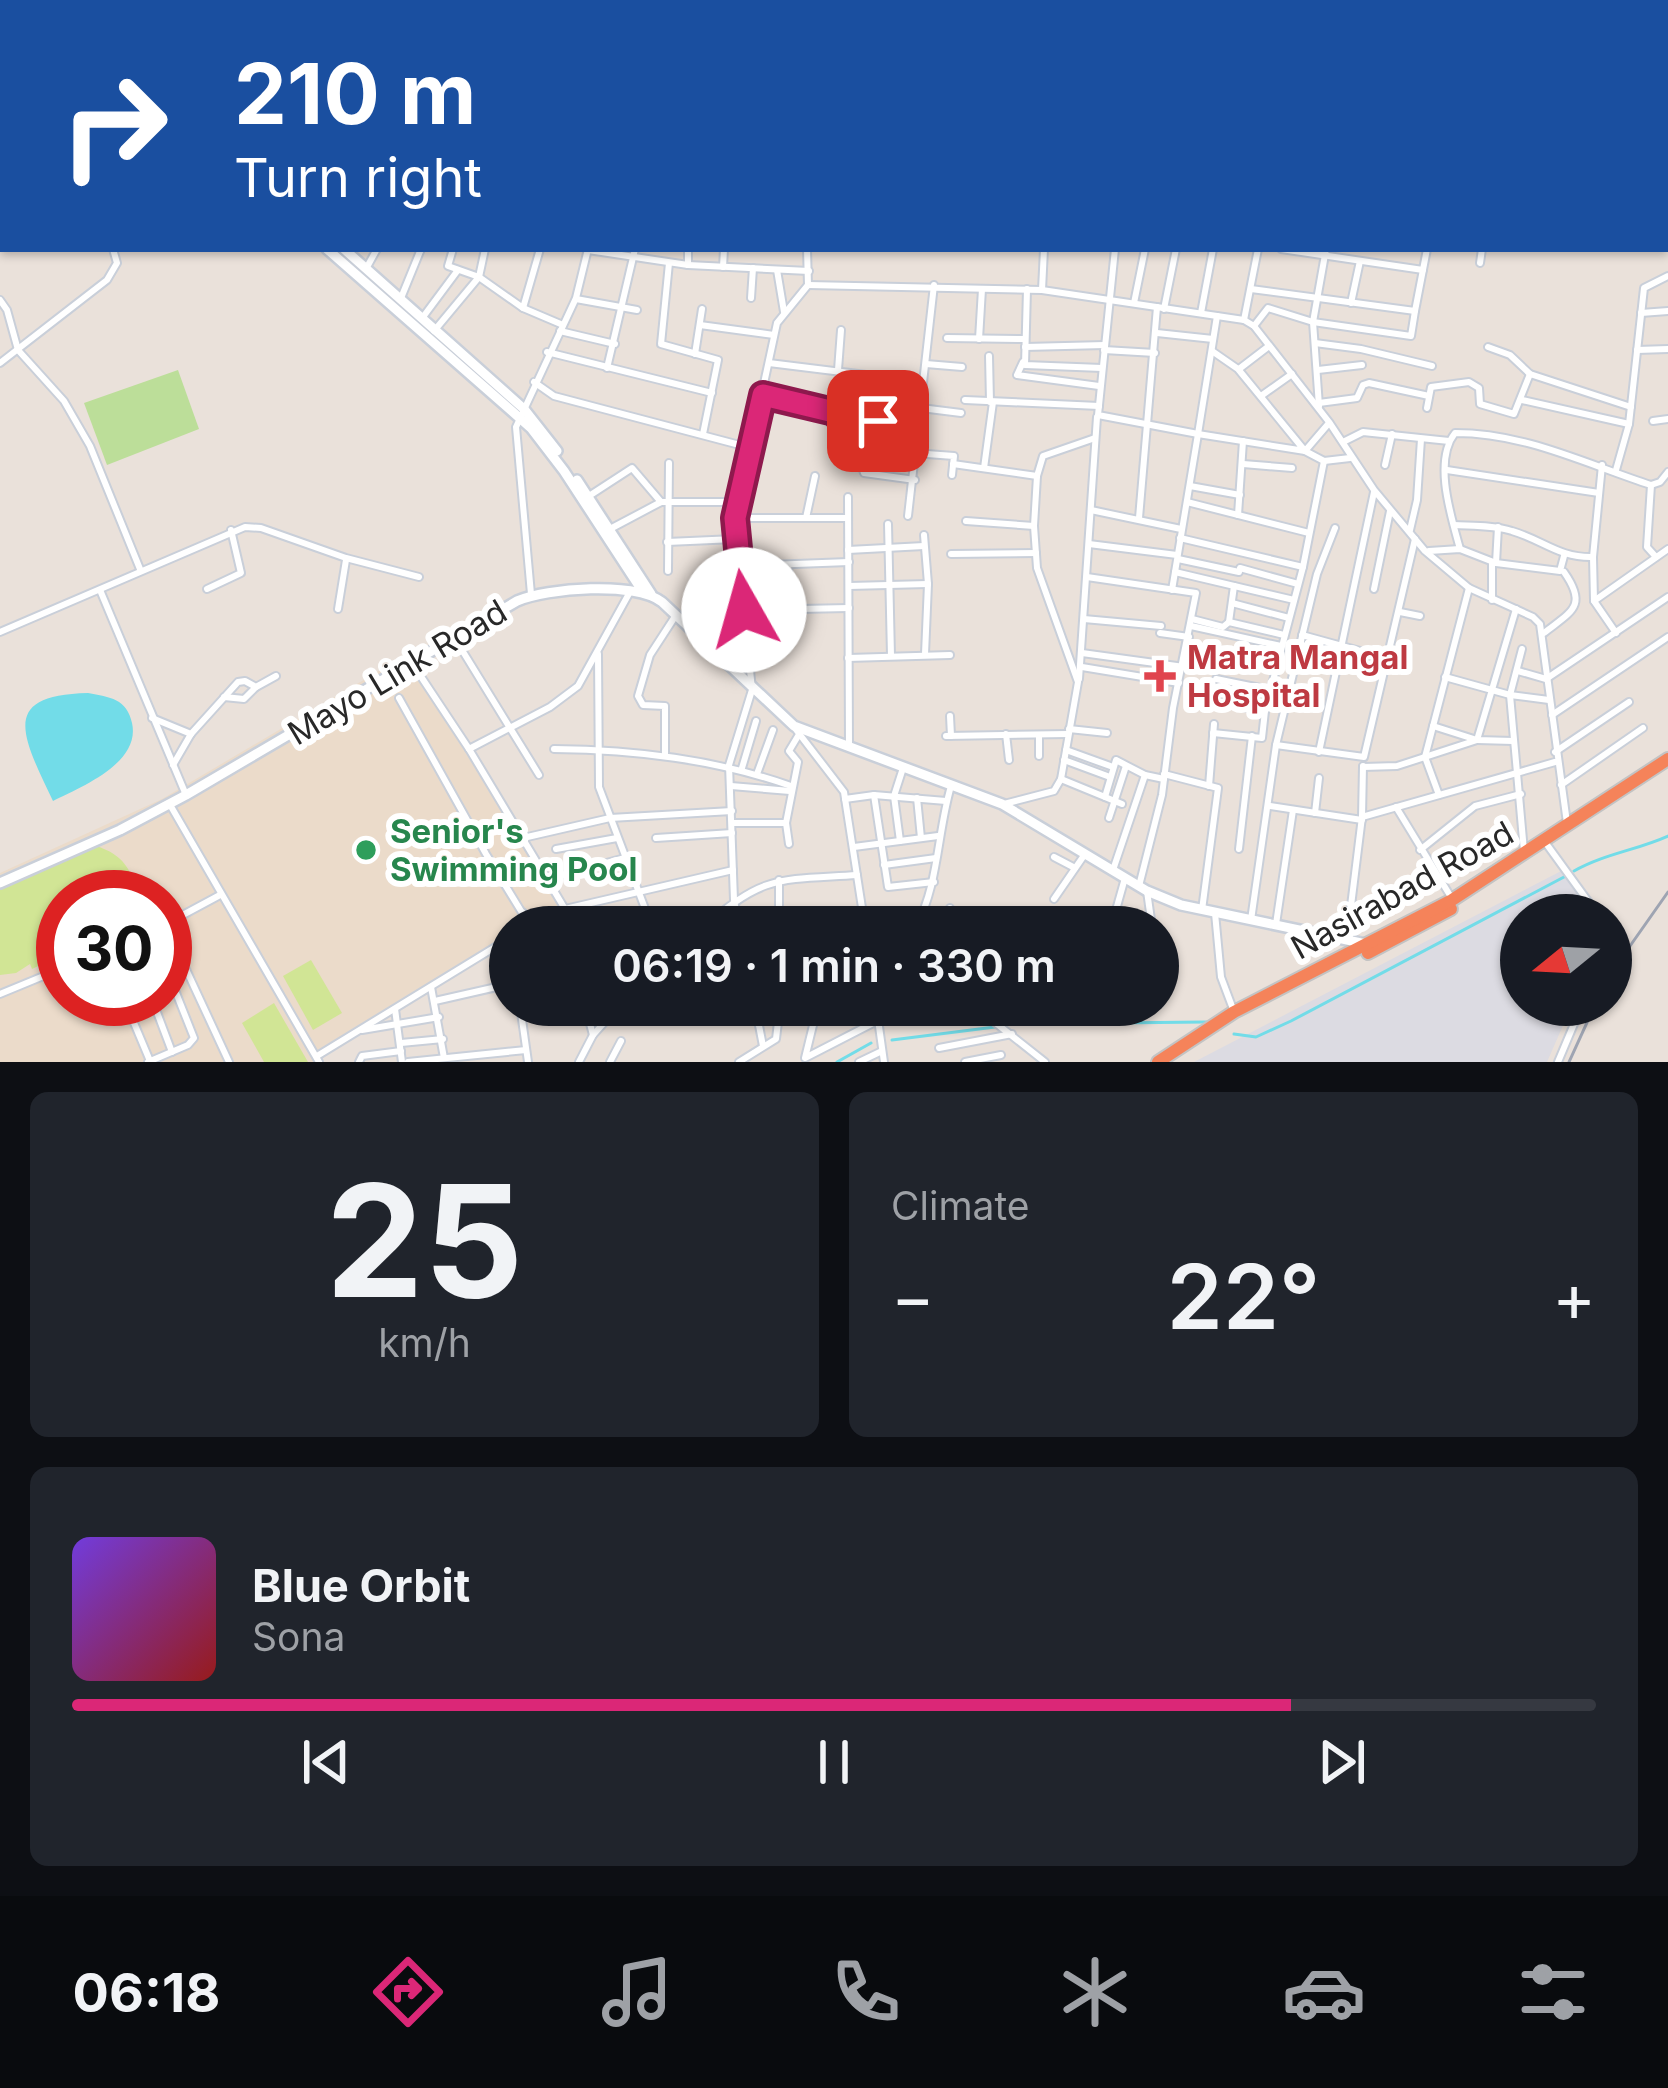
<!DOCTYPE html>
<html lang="en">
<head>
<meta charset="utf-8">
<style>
	body { margin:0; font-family:Inter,sans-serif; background:#20242c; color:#f1f3f6; height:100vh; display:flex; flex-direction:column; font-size:45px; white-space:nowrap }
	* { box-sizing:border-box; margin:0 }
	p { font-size:39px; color:#9ea1a6 }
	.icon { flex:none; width:66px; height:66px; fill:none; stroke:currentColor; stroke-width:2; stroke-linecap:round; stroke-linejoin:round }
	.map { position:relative; height:1062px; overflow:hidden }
	.sheet { display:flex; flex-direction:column; gap:30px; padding:30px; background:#0d0f14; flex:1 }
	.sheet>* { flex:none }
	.guide { position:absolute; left:0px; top:0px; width:1668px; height:252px; box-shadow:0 3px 9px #0004; background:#1a4fa0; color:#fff; overflow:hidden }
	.needle { width:78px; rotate:252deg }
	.tools { position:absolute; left:1500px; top:894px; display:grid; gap:24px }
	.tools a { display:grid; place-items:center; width:132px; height:132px; border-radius:50%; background:#171b24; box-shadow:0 3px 9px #0004; font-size:60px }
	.speed { position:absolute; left:36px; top:870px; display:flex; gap:24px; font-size:60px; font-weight:700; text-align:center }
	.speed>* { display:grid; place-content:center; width:156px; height:156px; border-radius:50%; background:#171b24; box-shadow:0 3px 9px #0004; line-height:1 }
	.speed .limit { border:18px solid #d22; background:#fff; color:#111 }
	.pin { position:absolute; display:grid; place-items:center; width:102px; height:102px; color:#fff; margin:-51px; border-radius:24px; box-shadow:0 6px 18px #0006 }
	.me { position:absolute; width:132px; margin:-66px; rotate:353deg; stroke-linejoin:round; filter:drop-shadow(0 0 9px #0008) }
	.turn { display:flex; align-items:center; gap:42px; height:252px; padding:0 36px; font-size:54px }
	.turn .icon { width:156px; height:156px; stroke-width:2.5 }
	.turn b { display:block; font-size:84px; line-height:102px }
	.big { font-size:90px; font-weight:600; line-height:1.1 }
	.sheet .widget { flex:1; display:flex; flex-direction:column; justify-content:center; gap:18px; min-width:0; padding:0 42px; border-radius:18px; background:#20242c }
	.sheet .dial { align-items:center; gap:0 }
	.dial b { font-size:156px; line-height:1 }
	.song { display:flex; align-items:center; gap:36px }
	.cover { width:144px; height:144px; border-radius:18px; background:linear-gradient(135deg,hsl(260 70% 55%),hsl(0 70% 35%)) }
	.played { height:12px; border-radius:6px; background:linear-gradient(90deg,#db2777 80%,#363941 80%) }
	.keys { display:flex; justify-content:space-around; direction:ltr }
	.heat { display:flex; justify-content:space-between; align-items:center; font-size:66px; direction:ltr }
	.sheet .tiles { flex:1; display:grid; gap:30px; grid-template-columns:1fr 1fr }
	.widget:last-child { grid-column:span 2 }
	.trip { position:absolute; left:489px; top:906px; width:690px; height:120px; border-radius:60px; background:#171b24; box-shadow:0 3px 9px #0004; font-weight:600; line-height:120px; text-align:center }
	.menu { display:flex; height:192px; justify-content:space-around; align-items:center; background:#090b0e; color:#9ea1a6 }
	.menu .icon { width:84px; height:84px }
	.menu .current { color:#db2777 }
	.menu b { font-size:54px; color:#f1f3f6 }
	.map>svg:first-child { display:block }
	.industrial { fill:#dcdbe2 }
	.education { fill:#ebdbca; fill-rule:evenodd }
	.green { fill:#bcde99 }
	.pitch { fill:#d1e595 }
	.water { fill:#72dce8 }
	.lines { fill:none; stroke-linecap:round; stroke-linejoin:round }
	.stream { stroke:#72dce8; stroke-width:3 }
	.street-casing { stroke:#c9cfd9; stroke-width:10 }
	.secondary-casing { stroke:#c9cfd9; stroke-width:14 }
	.highway-casing { stroke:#c3c3c3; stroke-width:16 }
	.street { stroke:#fff; stroke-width:6 }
	.secondary { stroke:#fff; stroke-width:9 }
	.highway { stroke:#f5835a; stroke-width:12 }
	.rail { stroke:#9ea4b2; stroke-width:3 }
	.route-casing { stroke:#8e194d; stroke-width:30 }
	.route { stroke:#db2777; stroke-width:21 }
	.health-dot { fill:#e0444e; stroke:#fff; stroke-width:4.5 }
	.leisure-dot { fill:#2e9e5b; stroke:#fff; stroke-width:4.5 }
	.labels { text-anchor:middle; stroke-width:12; stroke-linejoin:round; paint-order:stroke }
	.health-label { font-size:33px; font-weight:bold; fill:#be3a42; stroke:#fff; text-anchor:start }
	.street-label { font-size:33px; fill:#282828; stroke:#fff }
	.leisure-label { font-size:33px; font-weight:bold; fill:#27864d; stroke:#fff; text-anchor:start }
</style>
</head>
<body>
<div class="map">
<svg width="1668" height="1062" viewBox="0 0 1668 1062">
	<rect width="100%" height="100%" fill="#eae1da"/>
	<path class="industrial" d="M1565,869L1593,915H1521V1005H1572L1547,1062H1194Z"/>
	<path class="education" d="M411,652L565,909L530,927H510V938L316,1055L318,1062H0V873L162,799ZM63,897H165V999H63Z"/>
	<path class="green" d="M178,370L199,429L107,465L84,403Z"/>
	<g class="pitch">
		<path d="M96,846C122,854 134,870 136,897H63V963L59,956L32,969L30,964L16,973L0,975V884Z"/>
		<path d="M311,960L342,1013L313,1030L283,976Z"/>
		<path d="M274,1003L308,1062H264L242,1023Z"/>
	</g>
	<path class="water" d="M88,693C110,697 127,699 132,723C141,763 81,787 53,801C21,734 0,695 88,693Z"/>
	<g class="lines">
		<g class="stream">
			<path d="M1574,871C1604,854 1637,850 1668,836"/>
			<path d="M1015,1024L1206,1022"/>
			<path d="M1234,1034L1256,1037L1291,1021L1564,877"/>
			<path d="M892,1040L995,1027"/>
			<path d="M837,1062L871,1043"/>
		</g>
		<defs>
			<g id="street">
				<path d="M157,0L160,3"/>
				<path d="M637,0L653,3"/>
				<path d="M776,0L782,1"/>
				<path d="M1173,0L1195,3"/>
				<path d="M1313,0L1330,3"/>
				<path d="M1480,0L1503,3"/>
				<path d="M1582,0L1599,2"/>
				<path d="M1666,0L1668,2"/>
				<path d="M231,3V0"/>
				<path d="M306,3V0"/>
				<path d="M419,3L420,0"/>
				<path d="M436,3L437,0"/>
				<path d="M497,3L498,0"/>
				<path d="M547,3L548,0"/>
				<path d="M596,3L597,0"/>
				<path d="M708,3V0"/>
				<path d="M906,3L907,0"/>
				<path d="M959,3V0"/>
				<path d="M999,3V0"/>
				<path d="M1024,3L1025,0"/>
				<path d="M1067,3V0"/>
				<path d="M1115,3L1116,0"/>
				<path d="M1146,3L1147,0"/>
				<path d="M1202,3L1203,0"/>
				<path d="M1213,3L1215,0"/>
				<path d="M1303,3V0"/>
				<path d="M1371,3L1372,0"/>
				<path d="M1464,3V0"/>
				<path d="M1510,3L1511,0"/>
				<path d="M0,191H3"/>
				<path d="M0,236H3"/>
				<path d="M453,249L448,266L479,277L523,308L540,249"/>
				<path d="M1115,249L1098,415L1198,434L1217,316"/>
				<path d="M1281,249L1423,270"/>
				<path d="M588,250L688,265V249"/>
				<path d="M669,263L661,344L718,360L703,434"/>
				<path d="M1480,263L1482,249"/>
				<path d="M688,265L809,271"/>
				<path d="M367,267L377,249"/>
				<path d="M723,267L724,249"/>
				<path d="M777,270L784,312"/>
				<path d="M808,285L1042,290L1244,320L1254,326L1329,422L1374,490L1425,551L1469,588L1533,617L1540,624L1567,823"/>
				<path d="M1027,289L1025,365L1102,368"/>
				<path d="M1251,289L1415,311L1427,249"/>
				<path d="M1042,290L1044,249"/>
				<path d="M401,298L421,249"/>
				<path d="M751,298L753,268"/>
				<path d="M576,299L637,310"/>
				<path d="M0,300L7,310L18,350L64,401L90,446L140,569"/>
				<path d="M1134,303L1145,249"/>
				<path d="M1351,303L1360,261"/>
				<path d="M523,308L563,325"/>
				<path d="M1164,309L1176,249"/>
				<path d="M1201,313L1213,249"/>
				<path d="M1641,313L1668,311"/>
				<path d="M423,317L458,270"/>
				<path d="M1244,320L1258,249"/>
				<path d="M700,325L774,335"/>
				<path d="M1254,326L1268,308L1313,322L1411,336L1415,311"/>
				<path d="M434,331L479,277L485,249"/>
				<path d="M560,331L615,344"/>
				<path d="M1157,333L1213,339"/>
				<path d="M947,338L1025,339"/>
				<path d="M979,339L982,289"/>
				<path d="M1315,343L1361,349L1432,366"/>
				<path d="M1025,347L1105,345"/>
				<path d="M1488,347L1510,355L1530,374L1631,407"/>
				<path d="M1104,350L1155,353"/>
				<path d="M1637,350L1668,349"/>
				<path d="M547,352L712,393"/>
				<path d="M695,354L702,309"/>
				<path d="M989,356L990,402"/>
				<path d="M1023,362L1017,375L1099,386"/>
				<path d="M0,363L107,280L117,263L113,249"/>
				<path d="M769,363L923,382"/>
				<path d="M926,364L962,367"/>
				<path d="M607,368L635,249"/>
				<path d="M1239,369L1269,346"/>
				<path d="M838,370L841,330"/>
				<path d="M1318,370L1362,365"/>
				<path d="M534,382L554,396L751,448"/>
				<path d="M763,395C833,411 840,400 864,473L915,480"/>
				<path d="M1261,396L1292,374"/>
				<path d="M965,400L1099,406"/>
				<path d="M1522,400L1629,424"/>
				<path d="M1319,403L1357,398L1363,385L1369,383L1429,396"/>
				<path d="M1319,406L1313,322L1326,249"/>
				<path d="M921,408L961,413"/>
				<path d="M1427,408L1431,387L1469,382L1479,388L1480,404L1514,414L1530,374"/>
				<path d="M1653,421L1668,419"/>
				<path d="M846,426L864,421L919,427"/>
				<path d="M1343,442L1363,432L1449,441"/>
				<path d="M873,450L954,456L952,475"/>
				<path d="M1324,461L1350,458"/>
				<path d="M953,464L1037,476"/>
				<path d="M1243,464L1292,468"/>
				<path d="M1385,465L1392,434"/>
				<path d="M1602,465L1593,557L1594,601L1616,633"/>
				<path d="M984,468L993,402"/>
				<path d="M1447,470L1599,493"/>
				<path d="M1616,470L1629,424L1644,288L1668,276"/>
				<path d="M1651,485L1647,547L1656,557"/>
				<path d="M1190,486L1240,495"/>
				<path d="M589,496L632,468L661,502"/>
				<path d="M848,497L849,747"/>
				<path d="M1187,502L1309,533"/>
				<path d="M1091,510L1181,529"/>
				<path d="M1238,515L1243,441"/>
				<path d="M908,516L934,285"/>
				<path d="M735,518H848"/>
				<path d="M806,518L815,476"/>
				<path d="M1139,518L1157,307"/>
				<path d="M966,521L1034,526"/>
				<path d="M888,524L891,656"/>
				<path d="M1454,525C1473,526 1493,525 1512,531C1543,540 1559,558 1593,557"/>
				<path d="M610,529L661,502H737"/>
				<path d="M1410,530L1417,500L1421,439"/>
				<path d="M924,535L928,584L925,654"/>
				<path d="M1180,538L1303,567"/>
				<path d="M667,542L735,539"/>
				<path d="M1089,544L1177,555"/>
				<path d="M1460,549C1451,516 1433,461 1455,433C1526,433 1586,464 1651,485L1660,482L1668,472"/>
				<path d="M848,550L924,546"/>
				<path d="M1429,551L1460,549L1496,563L1560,571L1564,556"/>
				<path d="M951,554L1036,553"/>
				<path d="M1178,559L1239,572"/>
				<path d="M1496,563L1498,527"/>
				<path d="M788,565L790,609"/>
				<path d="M738,566L849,562"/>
				<path d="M1240,568L1298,584"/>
				<path d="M668,571L669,463"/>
				<path d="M1175,572L1294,600"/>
				<path d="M1087,577L1196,593L1173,708L1162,795L1139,886"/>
				<path d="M849,586L928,584"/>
				<path d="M207,589L241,573L231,530"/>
				<path d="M1374,589L1390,511"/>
				<path d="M100,590L186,795"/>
				<path d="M1172,590L1198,434L1305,451L1238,369L1212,351"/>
				<path d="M531,594L516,427L576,298L588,249"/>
				<path d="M1492,600V562"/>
				<path d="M1594,601L1668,549"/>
				<path d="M1232,603L1289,618"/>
				<path d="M338,609L346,560"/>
				<path d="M745,610L849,608"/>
				<path d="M1400,612L1420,616"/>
				<path d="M1084,619L1161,626"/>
				<path d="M1192,619L1223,627L1229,622L1284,635"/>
				<path d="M1229,622L1234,586"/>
				<path d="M1191,626L1281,646"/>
				<path d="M0,632L245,527L261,528L346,558L419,577"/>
				<path d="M1160,633L1189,637"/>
				<path d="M1544,633C1572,611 1588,606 1564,572"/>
				<path d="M1302,635L1389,659"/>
				<path d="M454,637L539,775"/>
				<path d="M1522,649L1510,695L1524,851"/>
				<path d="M1082,653L1184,667"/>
				<path d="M598,654L599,787L652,927"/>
				<path d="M848,658L950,655"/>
				<path d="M412,663L469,749L565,909L568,927"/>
				<path d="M1082,667L1179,683"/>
				<path d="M1518,671L1546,679L1668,597"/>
				<path d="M1445,677L1510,695L1549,700"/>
				<path d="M1079,679L1097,417"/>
				<path d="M1216,679L1270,690"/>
				<path d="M224,697L244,699L256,687"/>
				<path d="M399,698L486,854L521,911L537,924"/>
				<path d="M1211,701L1265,711"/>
				<path d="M1552,715L1668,637"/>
				<path d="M950,716L951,736"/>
				<path d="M152,718L191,734"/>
				<path d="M1433,726L1477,740L1513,741"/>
				<path d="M794,727L844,792L865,927"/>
				<path d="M1069,729L1107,733"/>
				<path d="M1213,733L1262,738L1265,711L1303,567L1324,461L1305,451L1329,423"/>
				<path d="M1006,734L1009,760"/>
				<path d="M946,736L1068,734"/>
				<path d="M1276,745L1364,757L1415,539"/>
				<path d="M469,749L550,707L578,686L631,590"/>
				<path d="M554,749C636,750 714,759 791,786"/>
				<path d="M1066,750L1113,767"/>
				<path d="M1319,752L1374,492"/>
				<path d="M1555,752L1629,702"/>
				<path d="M665,756V706L643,705L638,696L650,655L676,615"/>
				<path d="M1039,756V736"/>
				<path d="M1064,760L1110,777"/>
				<path d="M173,765L191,734L238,682L245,681L256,687L276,676"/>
				<path d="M1363,767L1397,766L1477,740L1516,609"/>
				<path d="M742,768L756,721"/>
				<path d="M757,774L773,730"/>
				<path d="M1164,774L1218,788L1202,910"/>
				<path d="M1061,779L1122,804"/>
				<path d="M1561,785L1643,728"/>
				<path d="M731,786L790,791"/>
				<path d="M1209,786L1214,724"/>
				<path d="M874,795L888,887L934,882"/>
				<path d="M1439,795L1425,757L1469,588"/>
				<path d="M1105,797L1116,760L1145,775L1164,779"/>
				<path d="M917,798L921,838"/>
				<path d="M845,799L874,795L946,801"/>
				<path d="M169,803L319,1062"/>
				<path d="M1004,804L1054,791L1061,779L1078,682L1037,568L1034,526L1037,476L1043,456L1095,438"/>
				<path d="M1270,806L1362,820"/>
				<path d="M1396,807L1451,897"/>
				<path d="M1315,813L1319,778"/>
				<path d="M1362,817L1555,762"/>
				<path d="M1109,818L1126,766"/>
				<path d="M732,823H786"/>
				<path d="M523,838L610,818L732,811"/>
				<path d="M656,838L732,833"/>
				<path d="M900,841L894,796L903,768"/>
				<path d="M1545,842L1598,915"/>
				<path d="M789,844L786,823L798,762L789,751L798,736"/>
				<path d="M854,847L938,836"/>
				<path d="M556,849L617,838"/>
				<path d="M1239,849L1252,736"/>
				<path d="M1420,850L1475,806L1521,794"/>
				<path d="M1054,857L1075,868"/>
				<path d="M884,865L936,858"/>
				<path d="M1113,870L1145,775"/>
				<path d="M547,879L625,858"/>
				<path d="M779,880V927"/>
				<path d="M1147,891L1152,927"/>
				<path d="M1054,899L1085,854"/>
				<path d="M1215,913L1221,977L1233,1009"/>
				<path d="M1251,920L1276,745L1317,574L1335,528"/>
				<path d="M1611,921L1616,934L1611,950"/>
				<path d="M165,924L229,1062"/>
				<path d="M166,924L220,895"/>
				<path d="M1276,924L1293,810"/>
				<path d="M530,927L565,909L733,870"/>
				<path d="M704,927C763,874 781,880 857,875"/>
				<path d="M739,927L734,900L729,765L752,690L735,518L777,323L808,285L807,249"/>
				<path d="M916,927C939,883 937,834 951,786"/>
				<path d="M949,927L953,919L950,908"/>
				<path d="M1105,927L1116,910L1125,878"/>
				<path d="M1347,938L1362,817L1363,766"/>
				<path d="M504,942L510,967"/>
				<path d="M1158,983L1160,1003"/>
				<path d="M431,987L444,1058"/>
				<path d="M0,994L63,968"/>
				<path d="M124,999L150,1061"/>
				<path d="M152,999L172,1052"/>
				<path d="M435,1001L510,984"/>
				<path d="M520,1005L528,1062"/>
				<path d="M585,1005L593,1035"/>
				<path d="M755,1005L763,1046"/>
				<path d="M876,1005L884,1062"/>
				<path d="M973,1005L1045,1062"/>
				<path d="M127,1006L146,999"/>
				<path d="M395,1009L402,1062"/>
				<path d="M780,1010L816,1013L805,1058L877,1021"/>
				<path d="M362,1030L439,1017"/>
				<path d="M401,1043L443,1039"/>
				<path d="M939,1048L1012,1034"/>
				<path d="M317,1056L510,938"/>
				<path d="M148,1062L188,1045L194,1038L165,965"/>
				<path d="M359,1062L362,1056L401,1051"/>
				<path d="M408,1062L526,1050"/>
				<path d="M579,1062L593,1035L620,1005"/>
				<path d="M610,1062L621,1041"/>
				<path d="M739,1062L776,1039L780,1005"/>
				<path d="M859,1062L882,1051"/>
				<path d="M965,1062L1001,1055"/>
				<path d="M1558,1062L1582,1005"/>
			</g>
			<g id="secondary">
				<path d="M94,0L97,3"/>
				<path d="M106,0L109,3"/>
				<path d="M327,249L531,428L564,471L643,592"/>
				<path d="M344,249L524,409L557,451"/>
				<path d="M577,480L651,594"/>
				<path d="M0,883L120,830L186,795L517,601C547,588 635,581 662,602L794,726L1002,804L1147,891L1181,905L1366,944"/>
			</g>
			<g id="highway">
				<path d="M1368,953L1451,909"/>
				<path d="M1158,1062L1234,1012L1452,900L1668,759"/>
			</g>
		</defs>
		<use href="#street" class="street-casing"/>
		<use href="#secondary" class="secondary-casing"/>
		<use href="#highway" class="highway-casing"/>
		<use href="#street" class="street"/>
		<use href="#secondary" class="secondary"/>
		<use href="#highway" class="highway"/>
		<g class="rail">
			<path d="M1611,973L1668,892"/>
			<path d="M1569,1062L1595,1005"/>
		</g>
	</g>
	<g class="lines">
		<defs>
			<path id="route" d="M744,610L735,518L763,395L834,412L846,425L878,421"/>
		</defs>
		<use href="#route" class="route-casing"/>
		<use href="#route" class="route"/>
	</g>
	<path class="health-dot" d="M1154 658h12v12h12v12h-12v12h-12v-12h-12v-12h12z"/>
	<circle class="leisure-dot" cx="366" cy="850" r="12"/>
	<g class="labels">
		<g class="health-label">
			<text x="1187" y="669">Matra Mangal<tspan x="1187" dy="38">Hospital</tspan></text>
		</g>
		<g class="street-label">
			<text transform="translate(397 672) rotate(-31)" y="12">Mayo Link Road</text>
			<text transform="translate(1402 890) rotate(-29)" y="12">Nasirabad Road</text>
		</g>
		<g class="leisure-label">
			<text x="390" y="843">Senior's<tspan x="390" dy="38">Swimming Pool</tspan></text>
		</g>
	</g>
</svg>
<div class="tools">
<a><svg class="needle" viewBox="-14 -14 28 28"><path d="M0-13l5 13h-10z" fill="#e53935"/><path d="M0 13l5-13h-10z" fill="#9ea1a6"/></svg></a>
</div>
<div class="speed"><div class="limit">30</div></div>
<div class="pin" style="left:878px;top:421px;background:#d93025"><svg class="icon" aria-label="arrive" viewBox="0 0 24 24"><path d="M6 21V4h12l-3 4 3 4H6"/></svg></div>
<svg class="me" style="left:744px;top:610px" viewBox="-20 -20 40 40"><circle r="19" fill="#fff"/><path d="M0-13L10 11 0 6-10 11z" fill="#db2777"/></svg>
<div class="trip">06:19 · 1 min · 330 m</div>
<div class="guide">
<div class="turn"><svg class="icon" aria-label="right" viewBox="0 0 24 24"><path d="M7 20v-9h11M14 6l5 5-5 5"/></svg><div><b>210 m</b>Turn right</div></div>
</div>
</div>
<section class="sheet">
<div class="tiles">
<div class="widget dial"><b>25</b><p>km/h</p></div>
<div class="widget"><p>Climate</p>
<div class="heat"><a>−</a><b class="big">22°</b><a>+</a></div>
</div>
<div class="widget">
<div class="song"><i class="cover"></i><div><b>Blue Orbit</b><p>Sona</p></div></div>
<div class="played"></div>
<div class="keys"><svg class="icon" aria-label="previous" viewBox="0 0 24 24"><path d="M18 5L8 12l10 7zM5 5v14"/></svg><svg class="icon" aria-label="pause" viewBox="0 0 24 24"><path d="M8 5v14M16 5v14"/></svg><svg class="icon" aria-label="next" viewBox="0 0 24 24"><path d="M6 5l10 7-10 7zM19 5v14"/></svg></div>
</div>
</div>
</section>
<nav class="menu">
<b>06:18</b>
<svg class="icon current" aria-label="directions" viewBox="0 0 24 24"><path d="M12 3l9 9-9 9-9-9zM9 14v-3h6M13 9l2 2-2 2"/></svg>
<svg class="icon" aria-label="music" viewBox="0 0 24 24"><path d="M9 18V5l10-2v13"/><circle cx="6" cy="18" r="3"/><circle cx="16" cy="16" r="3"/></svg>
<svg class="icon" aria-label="phone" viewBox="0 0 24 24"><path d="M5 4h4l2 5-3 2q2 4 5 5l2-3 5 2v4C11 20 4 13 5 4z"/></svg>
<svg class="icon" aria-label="climate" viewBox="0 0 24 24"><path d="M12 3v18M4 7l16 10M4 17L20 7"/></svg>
<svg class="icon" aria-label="car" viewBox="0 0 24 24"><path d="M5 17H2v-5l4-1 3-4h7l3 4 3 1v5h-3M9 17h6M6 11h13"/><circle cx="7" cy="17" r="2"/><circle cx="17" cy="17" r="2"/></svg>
<svg class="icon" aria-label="filters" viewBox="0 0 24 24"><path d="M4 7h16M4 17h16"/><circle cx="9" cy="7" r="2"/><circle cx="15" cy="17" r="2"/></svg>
</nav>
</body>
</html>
